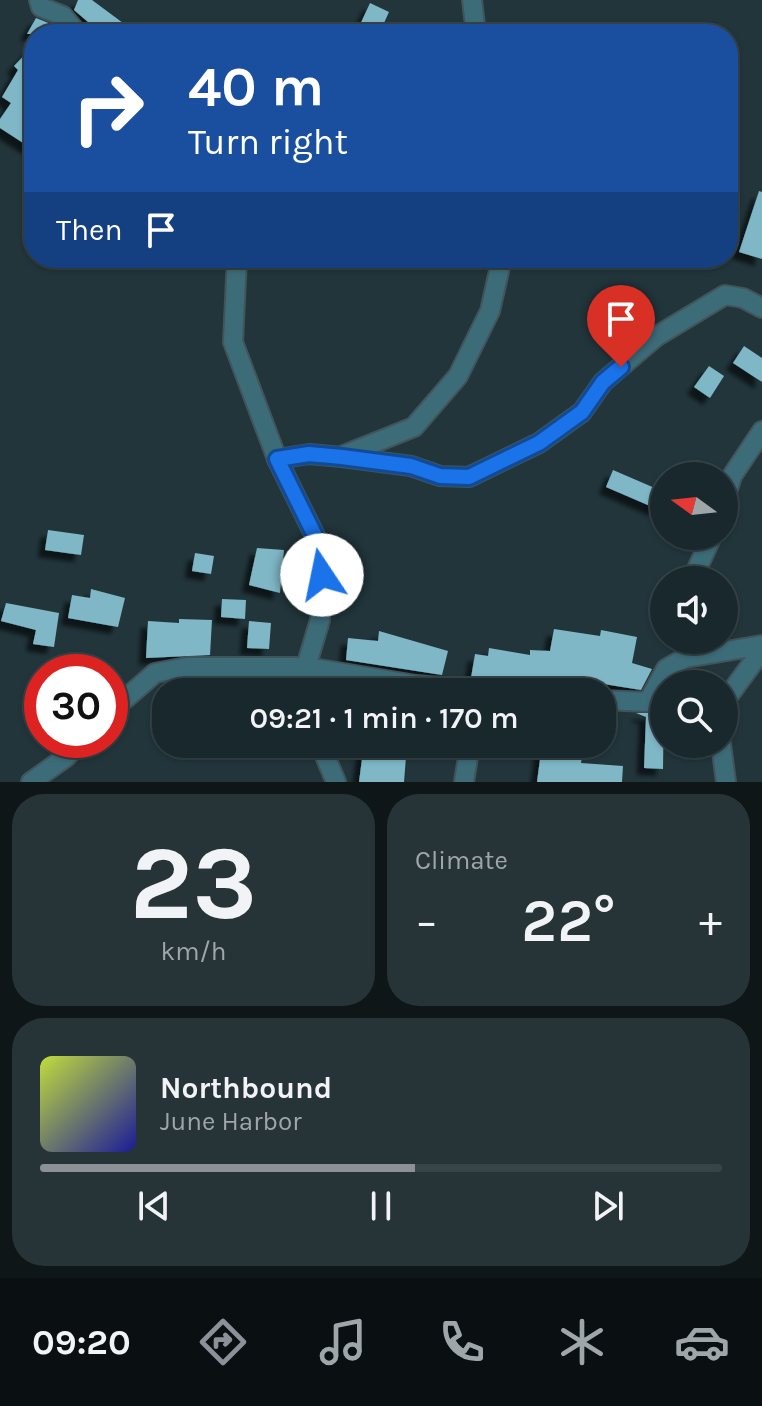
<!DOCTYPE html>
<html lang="en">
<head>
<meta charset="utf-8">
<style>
	body { margin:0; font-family:Karla,sans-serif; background:#263438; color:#f1f3f6; height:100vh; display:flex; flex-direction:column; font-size:30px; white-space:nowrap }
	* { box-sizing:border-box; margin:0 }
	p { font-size:26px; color:#9fa6a9 }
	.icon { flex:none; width:44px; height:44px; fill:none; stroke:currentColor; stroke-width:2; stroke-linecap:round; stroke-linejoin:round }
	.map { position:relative; height:782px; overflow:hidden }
	.sheet { display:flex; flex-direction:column; gap:12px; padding:12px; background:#0e1618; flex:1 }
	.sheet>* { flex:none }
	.top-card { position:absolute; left:24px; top:24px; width:714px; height:244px; border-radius:32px; box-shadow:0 2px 6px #0004,0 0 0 2px #374448; background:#1a4fa0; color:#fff; overflow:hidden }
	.needle { width:52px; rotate:285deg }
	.tools { position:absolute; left:650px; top:462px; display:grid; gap:16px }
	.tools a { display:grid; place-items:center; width:88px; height:88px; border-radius:50%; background:#19282c; box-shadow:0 2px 6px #0004,0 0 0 2px #374448; font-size:40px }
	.speed { position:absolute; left:24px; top:654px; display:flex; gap:16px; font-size:40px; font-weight:700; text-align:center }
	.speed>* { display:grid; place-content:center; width:104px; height:104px; border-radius:50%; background:#19282c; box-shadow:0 2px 6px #0004,0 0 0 2px #374448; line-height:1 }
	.speed .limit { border:12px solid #d22; background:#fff; color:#111 }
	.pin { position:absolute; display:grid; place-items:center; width:68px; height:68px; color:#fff; margin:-82px -34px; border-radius:50% 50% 50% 0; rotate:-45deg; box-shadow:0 0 8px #0007 }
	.pin .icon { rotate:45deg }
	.me { position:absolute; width:88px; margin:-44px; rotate:349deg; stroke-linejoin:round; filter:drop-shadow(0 0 6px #0008) }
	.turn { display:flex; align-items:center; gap:28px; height:168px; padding:0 32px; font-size:36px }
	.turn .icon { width:104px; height:104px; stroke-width:2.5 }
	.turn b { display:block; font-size:56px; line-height:68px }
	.then { display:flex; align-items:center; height:76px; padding:0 32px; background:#0003; gap:16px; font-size:30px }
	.big { font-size:60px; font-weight:600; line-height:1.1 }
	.sheet .card { flex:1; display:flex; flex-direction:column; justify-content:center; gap:12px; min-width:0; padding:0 28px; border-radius:32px; background:#263438 }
	.sheet .dial { align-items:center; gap:0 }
	.dial b { font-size:104px; line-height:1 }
	.song { display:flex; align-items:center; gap:24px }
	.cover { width:96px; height:96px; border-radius:12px; background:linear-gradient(135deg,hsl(70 70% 55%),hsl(240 70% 35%)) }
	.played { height:8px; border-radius:4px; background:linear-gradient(90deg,#8c9099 55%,#374448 55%) }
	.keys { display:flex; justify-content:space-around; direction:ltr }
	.heat { display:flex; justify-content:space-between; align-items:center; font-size:44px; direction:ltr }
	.sheet .tiles { flex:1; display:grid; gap:12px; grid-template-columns:1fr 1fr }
	.card:last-child { grid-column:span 2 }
	.trip { position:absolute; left:152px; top:678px; width:464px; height:80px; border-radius:32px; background:#19282c; box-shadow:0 2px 6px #0004,0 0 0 2px #374448; font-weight:600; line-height:80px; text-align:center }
	.tabs { display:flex; height:128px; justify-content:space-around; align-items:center; background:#0a1012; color:#9fa6a9 }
	.tabs .icon { width:56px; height:56px }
	.tabs .active { color:#8c9099 }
	.tabs b { font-size:36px; color:#f1f3f6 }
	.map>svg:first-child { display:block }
	.building { fill:#7fb7c7; filter:url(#shadow) }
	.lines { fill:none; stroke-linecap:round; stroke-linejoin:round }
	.minor-casing { stroke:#41545a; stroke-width:22 }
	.minor { stroke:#3d6c79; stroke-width:18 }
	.route-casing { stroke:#114b97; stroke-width:20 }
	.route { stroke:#1a73e8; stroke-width:14 }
</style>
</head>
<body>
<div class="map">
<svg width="762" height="782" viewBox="0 0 762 782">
	<defs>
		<filter id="shadow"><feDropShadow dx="-7" dy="7" stdDeviation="2" flood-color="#0009"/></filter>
	</defs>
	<rect width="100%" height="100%" fill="#21353b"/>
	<g class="building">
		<path d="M78,0H92L123,23L115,34H102L74,10Z"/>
		<path d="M370,3L389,12L379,34L359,27Z"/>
		<path d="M36,18L56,26L62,34H27Z"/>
		<path d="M34,45V150L0,128V119L11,103L2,97L18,70L14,66Z"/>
		<path d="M759,191L762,192V259L739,252Z"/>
		<path d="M744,346L762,358V382L733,363Z"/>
		<path d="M709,366L724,376L710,398L694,387Z"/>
		<path d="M613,470L664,492L657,509L606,487Z"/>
		<path d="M48,530L84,535L81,555L45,550Z"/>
		<path d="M257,548L284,550L280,593L249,585Z"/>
		<path d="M195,553L214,556L211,574L192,571Z"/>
		<path d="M91,589L125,598L118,627L68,618L72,595L90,598Z"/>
		<path d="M222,599L246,600L245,619L221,617Z"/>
		<path d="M6,603L59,613L54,647L33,644L36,630L1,621Z"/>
		<path d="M179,619L212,620L210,655L146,658L148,621L179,623Z"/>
		<path d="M249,621L271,623L269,649L247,648Z"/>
		<path d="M554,629L600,636L601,630L637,637L632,663L652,669L641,690L560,677L526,683L471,678L475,654L488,656L489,648L530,655V650L550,651Z"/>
		<path d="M379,631L448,651L442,675L346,660L348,638L378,641Z"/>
		<path d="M188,679H212L211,692H167L168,683Z"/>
		<path d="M664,698L663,769L644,768L646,717L636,713H653Z"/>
		<path d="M364,744H407L404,782H359Z"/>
		<path d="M542,744H584L581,763L623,766L622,782H537Z"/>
	</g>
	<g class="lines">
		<defs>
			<g id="minor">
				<path d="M39,0L41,7L63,16L78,34"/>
				<path d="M472,0L476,34"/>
				<path d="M237,258L233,342L277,459L323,552L320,620L306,667L308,692"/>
				<path d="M344,455L414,427L458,376L490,311L502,258"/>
				<path d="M277,459L309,454L342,457L411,466L440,476L469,477L539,443L582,412L603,382L657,336L725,295L743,298L762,308"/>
				<path d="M724,502L732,476L762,431"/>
				<path d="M692,580L712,536"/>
				<path d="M602,700L648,702L666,669L685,658L762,645"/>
				<path d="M724,702L762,650"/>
				<path d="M110,712L155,673L187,667H306L416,685L497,692"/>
				<path d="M320,744L336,782"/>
				<path d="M721,744L726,782"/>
				<path d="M31,782L66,757L82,740"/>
				<path d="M464,782L470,744"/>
			</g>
		</defs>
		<use href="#minor" class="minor-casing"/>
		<use href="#minor" class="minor"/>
	</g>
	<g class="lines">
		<defs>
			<path id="route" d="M322,575L323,552L277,459L309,454L342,457L411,466L440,476L469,477L539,443L582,412L603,382L621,367"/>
		</defs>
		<use href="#route" class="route-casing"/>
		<use href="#route" class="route"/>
	</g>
</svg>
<div class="tools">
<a><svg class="needle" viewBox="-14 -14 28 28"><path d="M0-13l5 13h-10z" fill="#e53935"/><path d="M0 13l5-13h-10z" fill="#9fa6a9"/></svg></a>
<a><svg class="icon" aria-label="sound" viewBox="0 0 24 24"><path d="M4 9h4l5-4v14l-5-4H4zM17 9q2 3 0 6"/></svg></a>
<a><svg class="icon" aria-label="search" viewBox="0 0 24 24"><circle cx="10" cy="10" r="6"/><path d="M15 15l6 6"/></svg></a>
</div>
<div class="speed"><div class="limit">30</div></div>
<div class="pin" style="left:621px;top:367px;background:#d93025"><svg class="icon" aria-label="arrive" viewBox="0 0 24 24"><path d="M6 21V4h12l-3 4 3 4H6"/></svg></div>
<svg class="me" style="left:322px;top:575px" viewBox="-20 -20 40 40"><circle r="19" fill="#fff"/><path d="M0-13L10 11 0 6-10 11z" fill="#1a73e8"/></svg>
<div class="trip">09:21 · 1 min · 170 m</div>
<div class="top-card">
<div class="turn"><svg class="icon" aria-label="right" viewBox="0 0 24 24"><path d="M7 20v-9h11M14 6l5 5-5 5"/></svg><div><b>40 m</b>Turn right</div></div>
<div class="then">Then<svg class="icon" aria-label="arrive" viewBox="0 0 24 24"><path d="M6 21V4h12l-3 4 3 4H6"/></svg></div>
</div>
</div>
<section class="sheet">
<div class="tiles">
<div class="card dial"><b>23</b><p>km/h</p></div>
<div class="card"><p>Climate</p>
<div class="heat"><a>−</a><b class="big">22°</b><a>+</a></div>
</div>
<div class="card">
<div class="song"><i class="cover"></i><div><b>Northbound</b><p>June Harbor</p></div></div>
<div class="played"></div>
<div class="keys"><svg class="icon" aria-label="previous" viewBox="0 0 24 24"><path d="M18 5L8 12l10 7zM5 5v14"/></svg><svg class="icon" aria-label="pause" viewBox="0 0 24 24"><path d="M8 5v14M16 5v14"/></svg><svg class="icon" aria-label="next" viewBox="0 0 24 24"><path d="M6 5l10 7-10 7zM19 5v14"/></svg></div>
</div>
</div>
</section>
<nav class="tabs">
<b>09:20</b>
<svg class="icon active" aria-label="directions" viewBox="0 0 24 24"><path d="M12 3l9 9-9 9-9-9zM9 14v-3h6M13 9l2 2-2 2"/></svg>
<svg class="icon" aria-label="music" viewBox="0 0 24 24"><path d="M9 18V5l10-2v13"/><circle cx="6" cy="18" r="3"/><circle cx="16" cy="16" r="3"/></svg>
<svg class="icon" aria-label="phone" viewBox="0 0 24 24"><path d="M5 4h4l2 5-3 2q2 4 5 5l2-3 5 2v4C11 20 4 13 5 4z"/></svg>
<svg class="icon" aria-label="climate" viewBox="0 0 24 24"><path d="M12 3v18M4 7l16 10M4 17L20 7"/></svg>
<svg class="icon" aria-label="car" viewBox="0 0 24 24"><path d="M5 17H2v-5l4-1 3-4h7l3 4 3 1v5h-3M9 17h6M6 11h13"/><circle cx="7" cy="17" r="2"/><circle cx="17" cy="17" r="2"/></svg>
</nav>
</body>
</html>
